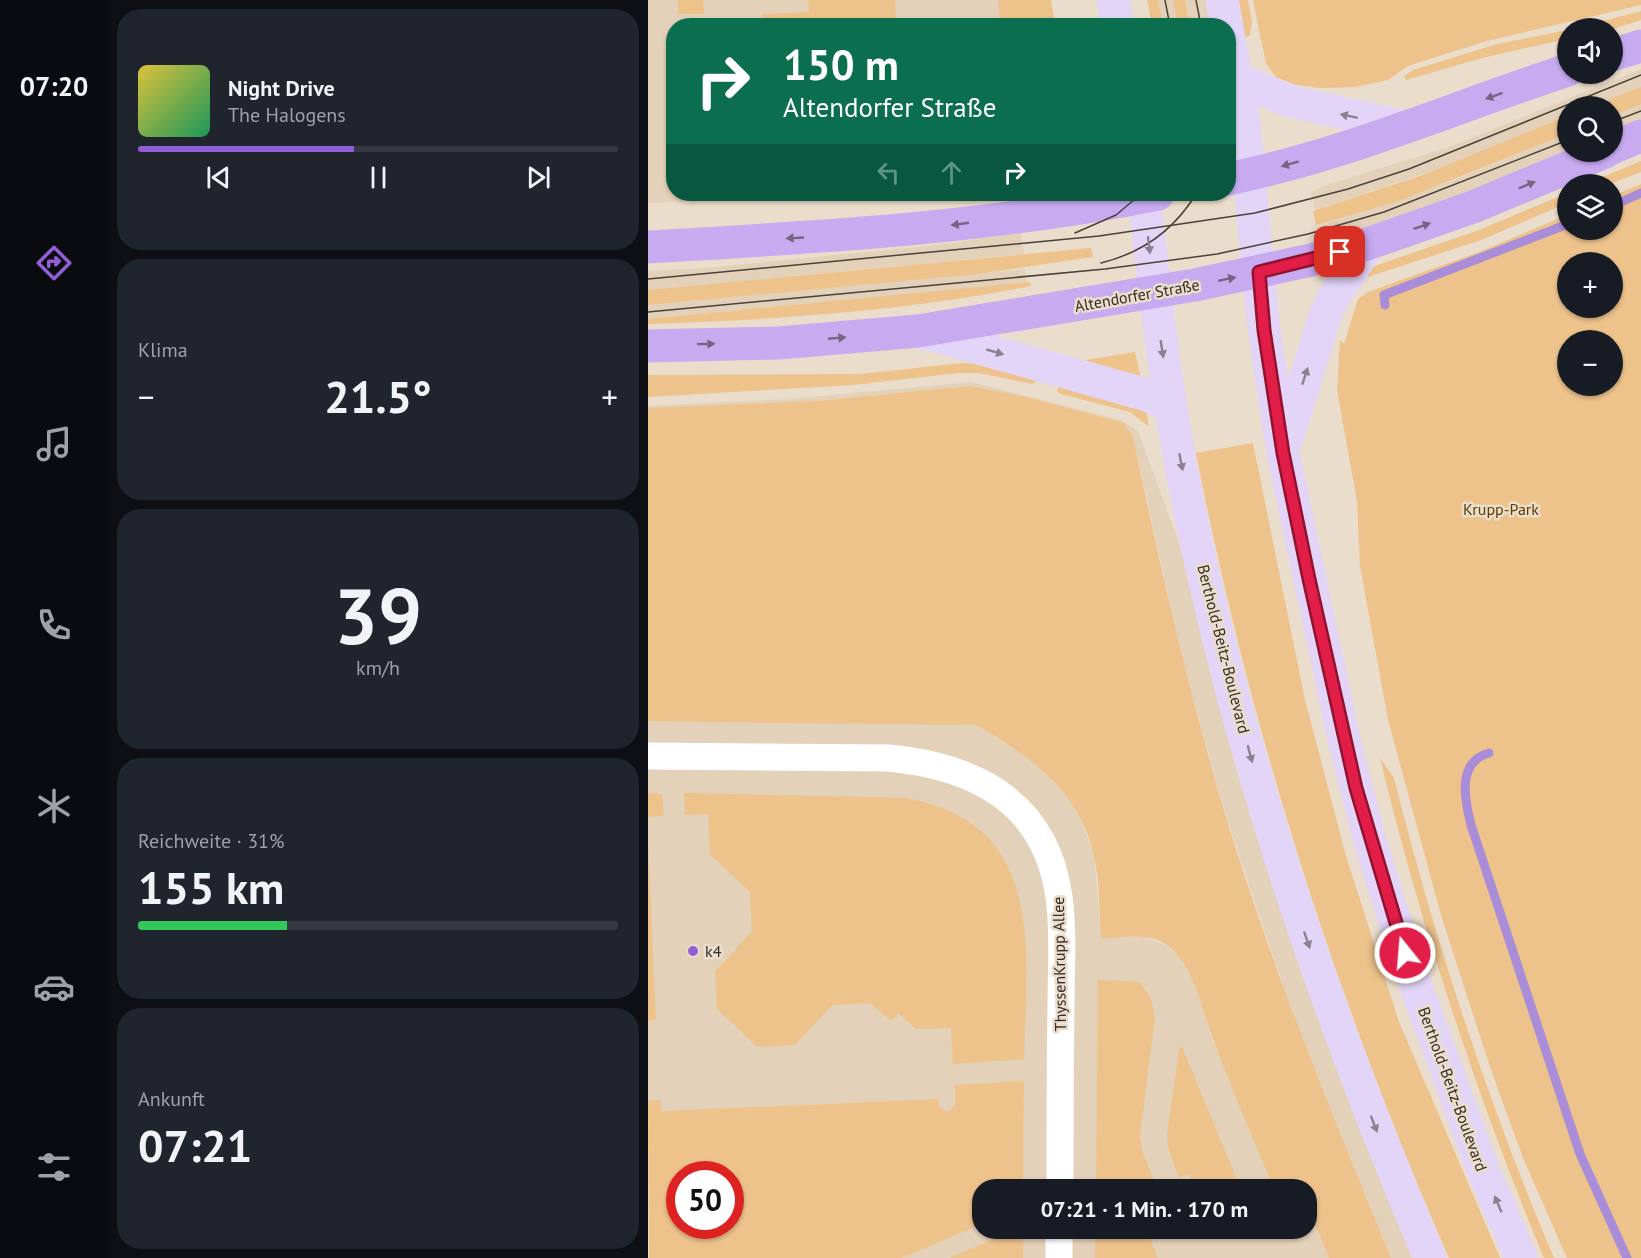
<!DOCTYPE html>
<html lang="de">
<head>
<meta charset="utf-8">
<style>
	body { margin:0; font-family:"PT Sans",sans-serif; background:#20242c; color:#f1f3f6; height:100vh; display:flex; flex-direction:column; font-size:22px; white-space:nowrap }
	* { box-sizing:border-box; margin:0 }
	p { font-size:20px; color:#9ea1a6 }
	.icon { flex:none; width:33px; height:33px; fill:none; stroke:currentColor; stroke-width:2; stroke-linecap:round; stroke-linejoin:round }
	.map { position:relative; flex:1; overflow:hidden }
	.sheet { display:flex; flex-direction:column; gap:9px; padding:9px; background:#0d0f14; width:540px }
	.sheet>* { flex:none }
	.top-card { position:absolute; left:18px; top:18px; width:570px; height:183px; border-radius:24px; box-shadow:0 2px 4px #0004; background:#0b6e4f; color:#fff; overflow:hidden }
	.tools { position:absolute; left:909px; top:18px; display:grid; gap:12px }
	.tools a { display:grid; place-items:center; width:66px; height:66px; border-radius:50%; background:#171b24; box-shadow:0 2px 4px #0004; font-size:30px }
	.speed { position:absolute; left:18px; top:1161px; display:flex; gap:12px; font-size:30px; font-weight:700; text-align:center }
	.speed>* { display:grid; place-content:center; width:78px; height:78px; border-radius:50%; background:#171b24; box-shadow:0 2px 4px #0004; line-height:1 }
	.speed .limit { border:9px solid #d22; background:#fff; color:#111 }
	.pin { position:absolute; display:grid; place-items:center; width:51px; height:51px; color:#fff; margin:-26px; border-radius:12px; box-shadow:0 3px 9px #0006 }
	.me { position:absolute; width:66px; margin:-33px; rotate:343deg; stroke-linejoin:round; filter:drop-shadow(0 0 4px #0008) }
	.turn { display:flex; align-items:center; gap:21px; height:126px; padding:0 18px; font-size:27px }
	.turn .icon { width:78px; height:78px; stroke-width:2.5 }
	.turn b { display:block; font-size:42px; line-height:51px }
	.lanes { display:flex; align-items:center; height:57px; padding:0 18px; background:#0003; justify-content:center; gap:30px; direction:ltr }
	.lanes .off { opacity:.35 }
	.big { font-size:45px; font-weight:800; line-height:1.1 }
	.sheet .widget { flex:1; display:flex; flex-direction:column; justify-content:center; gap:9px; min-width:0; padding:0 21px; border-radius:24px; background:#20242c }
	.sheet .dial { align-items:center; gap:0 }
	.dial b { font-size:78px; line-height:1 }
	.song { display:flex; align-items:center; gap:18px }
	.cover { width:72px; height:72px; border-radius:9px; background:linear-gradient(135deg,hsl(50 70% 55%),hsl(150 70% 35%)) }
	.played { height:6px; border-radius:3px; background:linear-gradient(90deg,#925ed7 45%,#363941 45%) }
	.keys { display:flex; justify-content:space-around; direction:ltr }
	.heat { display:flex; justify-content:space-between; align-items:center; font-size:33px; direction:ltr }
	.charge { height:9px; border-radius:4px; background:linear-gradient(90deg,#34c759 31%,#363941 0) }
	.trip { position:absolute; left:324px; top:1179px; width:345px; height:60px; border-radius:24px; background:#171b24; box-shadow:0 2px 4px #0004; font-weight:800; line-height:60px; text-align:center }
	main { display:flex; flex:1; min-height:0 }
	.menu { display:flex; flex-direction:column; width:108px; justify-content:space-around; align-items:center; background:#090b0e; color:#9ea1a6 }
	.menu .icon { width:42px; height:42px }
	.menu .selected { color:#925ed7 }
	.menu b { font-size:27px; color:#f1f3f6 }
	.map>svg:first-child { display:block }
	.built { fill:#e4d1b9 }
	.green { fill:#edc28b; fill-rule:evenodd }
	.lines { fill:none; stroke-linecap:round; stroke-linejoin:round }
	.stream { stroke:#a98dd8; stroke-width:9 }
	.minor { stroke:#fff; stroke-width:27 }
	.secondary { stroke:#e3d5f8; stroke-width:33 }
	.primary { stroke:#c7aaf0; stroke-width:33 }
	.tram { stroke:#49423a; stroke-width:1.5 }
	.oneway { fill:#766581 }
	.oneway2 { fill:#8b818f }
	.route-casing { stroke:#92132f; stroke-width:15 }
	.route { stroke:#e11d48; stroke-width:10 }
	.poi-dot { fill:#925ed7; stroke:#ebddcb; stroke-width:2 }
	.labels { text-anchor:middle; stroke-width:5; stroke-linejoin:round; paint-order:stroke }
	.street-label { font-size:16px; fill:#332d26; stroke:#ebddcb }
	.park-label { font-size:16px; fill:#5f3d00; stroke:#ebddcb }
	.poi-label { font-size:16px; fill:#332d26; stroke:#ebddcb; text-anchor:start }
</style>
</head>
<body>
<main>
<nav class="menu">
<b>07:20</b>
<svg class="icon selected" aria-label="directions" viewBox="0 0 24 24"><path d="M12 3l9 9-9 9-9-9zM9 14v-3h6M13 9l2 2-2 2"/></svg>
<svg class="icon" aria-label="music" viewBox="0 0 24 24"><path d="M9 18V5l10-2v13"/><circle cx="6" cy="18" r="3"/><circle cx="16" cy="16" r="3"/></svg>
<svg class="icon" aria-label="phone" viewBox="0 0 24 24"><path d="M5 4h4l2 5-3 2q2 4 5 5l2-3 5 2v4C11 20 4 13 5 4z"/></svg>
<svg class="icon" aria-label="climate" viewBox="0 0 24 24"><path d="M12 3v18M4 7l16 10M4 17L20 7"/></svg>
<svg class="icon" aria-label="car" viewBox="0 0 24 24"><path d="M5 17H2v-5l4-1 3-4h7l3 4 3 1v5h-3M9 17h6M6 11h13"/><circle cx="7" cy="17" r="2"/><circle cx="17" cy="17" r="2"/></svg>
<svg class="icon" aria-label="filters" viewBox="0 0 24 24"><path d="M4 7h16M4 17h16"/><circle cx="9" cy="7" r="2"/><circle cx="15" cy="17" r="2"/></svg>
</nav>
<section class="sheet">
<div class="widget">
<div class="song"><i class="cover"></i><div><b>Night Drive</b><p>The Halogens</p></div></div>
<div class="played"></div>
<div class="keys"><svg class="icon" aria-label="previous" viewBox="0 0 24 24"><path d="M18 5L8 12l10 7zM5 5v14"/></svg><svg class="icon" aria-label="pause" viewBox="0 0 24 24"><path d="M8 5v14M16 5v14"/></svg><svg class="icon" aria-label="next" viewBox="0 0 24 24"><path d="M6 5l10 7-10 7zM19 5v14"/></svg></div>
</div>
<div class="widget"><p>Klima</p>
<div class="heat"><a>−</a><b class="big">21.5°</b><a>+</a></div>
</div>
<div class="widget dial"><b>39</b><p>km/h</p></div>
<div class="widget"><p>Reichweite · 31%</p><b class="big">155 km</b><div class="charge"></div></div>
<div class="widget"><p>Ankunft</p><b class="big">07:21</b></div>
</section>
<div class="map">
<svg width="993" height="1258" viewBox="0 0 993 1258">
	<rect width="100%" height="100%" fill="#ebddcb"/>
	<g class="built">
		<path d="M0,0H350L352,25L26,26V194H208L0,203Z"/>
		<path d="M510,0H525L530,25H515Z"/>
		<path d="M537,0H558L563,25H541Z"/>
		<path d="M993,69V87L944,106H920L919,116L802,165L667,210L663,193L675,186L801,147Z"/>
		<path d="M993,104V119L965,131V116Z"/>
		<path d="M919,134V151L848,181L749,218L701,232L683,234L680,222L801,182Z"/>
		<path d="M373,233L376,254L0,290V271L57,268L289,245Z"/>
		<path d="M377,269L378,283L0,319V305Z"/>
		<path d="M323,382L473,420L490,431L542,573L766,1258H743L662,1063L603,891L576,809L536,667L485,437L476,423L379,397L322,386L169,401L270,722L328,725L388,762L427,806L446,853L453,938L495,937L518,945L533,959L545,980L563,1035L626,1189H375L376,1081L307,1085V1106L299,1112L291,1106L290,1099L13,1111L12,1100L0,1101V406L141,399Z"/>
		<path d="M659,1204L681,1258H254L334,1224V1228H658Z"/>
	</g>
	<g class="green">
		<path d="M30,0H55L56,14H30Z"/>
		<path d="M160,0H247L248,25H116L115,14L161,12Z"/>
		<path d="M350,0H403L407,25H352Z"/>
		<path d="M499,0H510L515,25H504Z"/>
		<path d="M525,0H537L541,25H530Z"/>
		<path d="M590,0H600L604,22L602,35L597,38Z"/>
		<path d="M605,0H993V5L839,41L760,66L740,80L707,87L672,88L648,85L628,77L618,64Z"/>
		<path d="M993,11V20L965,29L928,28Z"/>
		<path d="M919,30V39L838,57L758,80L756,76L765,70L849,44Z"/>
		<path d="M993,87V104L965,116L964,106H944Z"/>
		<path d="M919,116V134L748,202L668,225L665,211L775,175Z"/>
		<path d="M993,161V172L962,184H938Z"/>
		<path d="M993,184V1258H919L875,1158L842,1067L793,915L740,720L712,566L709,501L689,390L692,340L696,344L710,299L720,292L831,252L919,215L920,230H964L965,196ZM920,262H964V308H920ZM920,340H964V386H920Z"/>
		<path d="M919,193V203L833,240L720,277L718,269L831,230Z"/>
		<path d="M443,248L445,257L329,274L0,305V290Z"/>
		<path d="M382,282L383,286C258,311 127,320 0,324V319Z"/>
		<path d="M487,352L493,379L420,363Z"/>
		<path d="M315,363L328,364L392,379L384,384L331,373H310L205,385L0,397V375L212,374Z"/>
		<path d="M411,384L498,410L501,427L482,412L413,394L409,391Z"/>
		<path d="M322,386L379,397L476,423L485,437C511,562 539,685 575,807C621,961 682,1110 743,1258H681L659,1204L658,1190L626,1189C605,1138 583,1088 564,1036C552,1005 547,968 520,946C503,932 473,938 453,939C451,910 452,880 445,852C430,789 380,755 328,725L0,721V408L169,401Z"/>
		<path d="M605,443L657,700L698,856L751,1022L852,1258H801C688,999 602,730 548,453Z"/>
		<path d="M732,758L746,778C787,941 840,1103 906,1258H896C829,1097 773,928 732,758Z"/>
		<path d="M0,793L14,794L16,816L0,817Z"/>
		<path d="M36,793L257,798C400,823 378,951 376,1059L305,1064L303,1028L268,1029L250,1013L243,1021L222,1003L184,1005L147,1045L109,1047L69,1009L67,972L104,931L102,892L62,854L60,814L37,815Z"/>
		<path d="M0,844L8,1020L0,1021Z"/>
		<path d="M450,980L492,982L503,999L507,1018L492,1135L494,1150L509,1189H448Z"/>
		<path d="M534,1047L590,1182V1187L544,1189L543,1175L531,1177L521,1151L519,1135L531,1049Z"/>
		<path d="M376,1081L375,1189L334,1190V1224L254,1258H1L0,1101L12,1100L14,1111L290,1099L291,1106L299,1112L307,1106V1085ZM32,1174H82V1226H32Z"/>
		<path d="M370,1229H375V1258H301Z"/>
		<path d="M447,1229H498L510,1258H447Z"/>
	</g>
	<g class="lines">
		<g class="stream">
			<path d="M964,206L993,193"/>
			<path d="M737,305L736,295L920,224"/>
			<path d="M841,753C808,762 817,801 823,825L932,1154L979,1258"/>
		</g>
		<g class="minor">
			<path d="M0,756L240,758C327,766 398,802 411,897C416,933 413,971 413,1007C412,1068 412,1129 412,1190"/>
			<path d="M411,1258V1228"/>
		</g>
		<g class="secondary">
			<path d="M465,0L470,26"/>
			<path d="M574,0L579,26"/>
			<path d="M580,33L596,123L616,330L635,453L697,744L722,841L763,973L836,1172L873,1258"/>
			<path d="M589,79L641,101L758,127"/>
			<path d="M496,194C504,264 511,334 522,403C570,698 665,984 782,1258"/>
			<path d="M270,331L496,394L522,405"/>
			<path d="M638,442L676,319L686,296L722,243"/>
		</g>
		<g class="primary">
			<path d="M964,55L993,46"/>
			<path d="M964,148L993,136"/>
			<path d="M580,179C697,155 807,107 920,70"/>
			<path d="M0,247C171,237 342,228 510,194"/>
			<path d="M0,346L131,343L270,331L547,285L663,260L722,243L825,207L957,152"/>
		</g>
		<g class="tram">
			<path d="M517,0L522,26"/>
			<path d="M548,0L553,26"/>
			<path d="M964,122L993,111"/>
			<path d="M427,233L468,215L493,194"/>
			<path d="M453,263C494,253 526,230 548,194"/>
			<path d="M0,279L451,236L607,213L700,189L761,169L993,75"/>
			<path d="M0,312L457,269L569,254L660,234L736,212L920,140"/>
		</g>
	</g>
	<defs><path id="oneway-solid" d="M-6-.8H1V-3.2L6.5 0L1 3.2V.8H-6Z" transform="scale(1.5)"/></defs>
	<g class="oneway">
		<use href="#oneway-solid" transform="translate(846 96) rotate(160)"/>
		<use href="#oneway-solid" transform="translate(642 164) rotate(164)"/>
		<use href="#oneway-solid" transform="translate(879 185) rotate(-23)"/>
		<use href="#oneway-solid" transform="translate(312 224) rotate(172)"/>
		<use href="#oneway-solid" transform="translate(774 226) rotate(-19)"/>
		<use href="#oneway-solid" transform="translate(147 238) rotate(177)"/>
		<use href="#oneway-solid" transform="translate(579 279) rotate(-12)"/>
		<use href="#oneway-solid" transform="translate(189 338) rotate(-5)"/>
		<use href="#oneway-solid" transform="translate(58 344) rotate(-1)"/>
	</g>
	<g class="oneway2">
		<use href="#oneway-solid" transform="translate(701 116) rotate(-168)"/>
		<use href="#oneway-solid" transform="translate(501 245) rotate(83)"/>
		<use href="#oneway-solid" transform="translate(514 349) rotate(81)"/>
		<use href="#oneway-solid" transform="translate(347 352) rotate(16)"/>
		<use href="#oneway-solid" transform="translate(657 376) rotate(-72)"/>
		<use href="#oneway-solid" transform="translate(533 462) rotate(79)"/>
		<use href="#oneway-solid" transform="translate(602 754) rotate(75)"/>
		<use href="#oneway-solid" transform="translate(659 940) rotate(71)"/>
		<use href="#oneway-solid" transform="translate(726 1124) rotate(69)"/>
		<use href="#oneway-solid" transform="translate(850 1204) rotate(-113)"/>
	</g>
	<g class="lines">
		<defs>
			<path id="route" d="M692,252L611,272L616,330L635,453L661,579L708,788L757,953"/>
		</defs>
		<use href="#route" class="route-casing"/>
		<use href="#route" class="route"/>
	</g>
	<circle class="poi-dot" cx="45" cy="951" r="6"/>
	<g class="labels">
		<g class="street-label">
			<text transform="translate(489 295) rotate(-10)" y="6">Altendorfer Straße</text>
			<text transform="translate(576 649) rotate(76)" y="6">Berthold-Beitz-Boulevard</text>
			<text transform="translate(411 964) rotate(-91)" y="6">ThyssenKrupp Allee</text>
			<text transform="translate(805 1089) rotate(70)" y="6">Berthold-Beitz-Boulevard</text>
		</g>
		<g class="park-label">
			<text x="853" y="515">Krupp-Park</text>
		</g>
		<g class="poi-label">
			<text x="57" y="957">k4</text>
		</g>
	</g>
</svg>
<div class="tools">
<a><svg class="icon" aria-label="sound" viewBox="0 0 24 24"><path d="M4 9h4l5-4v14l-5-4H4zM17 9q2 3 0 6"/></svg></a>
<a><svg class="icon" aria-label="search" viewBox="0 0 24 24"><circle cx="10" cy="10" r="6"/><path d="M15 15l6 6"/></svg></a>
<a><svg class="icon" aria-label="layers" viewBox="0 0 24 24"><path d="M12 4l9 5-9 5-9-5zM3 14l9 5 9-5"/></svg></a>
<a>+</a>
<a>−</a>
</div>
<div class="speed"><div class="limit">50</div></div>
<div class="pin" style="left:692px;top:252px;background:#d93025"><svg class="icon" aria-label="arrive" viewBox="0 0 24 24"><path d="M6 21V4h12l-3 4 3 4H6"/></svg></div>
<svg class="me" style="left:757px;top:953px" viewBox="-20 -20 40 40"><circle r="17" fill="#e11d48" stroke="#fff" stroke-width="3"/><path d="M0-11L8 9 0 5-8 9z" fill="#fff"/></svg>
<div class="trip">07:21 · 1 Min. · 170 m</div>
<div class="top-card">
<div class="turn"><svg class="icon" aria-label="right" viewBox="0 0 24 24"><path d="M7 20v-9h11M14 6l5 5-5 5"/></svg><div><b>150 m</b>Altendorfer Straße</div></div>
<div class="lanes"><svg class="icon off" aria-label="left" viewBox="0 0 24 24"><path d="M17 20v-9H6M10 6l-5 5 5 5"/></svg><svg class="icon off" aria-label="ahead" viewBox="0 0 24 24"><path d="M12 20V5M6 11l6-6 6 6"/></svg><svg class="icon" aria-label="right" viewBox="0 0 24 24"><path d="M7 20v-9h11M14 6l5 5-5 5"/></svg></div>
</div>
</div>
</main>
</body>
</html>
